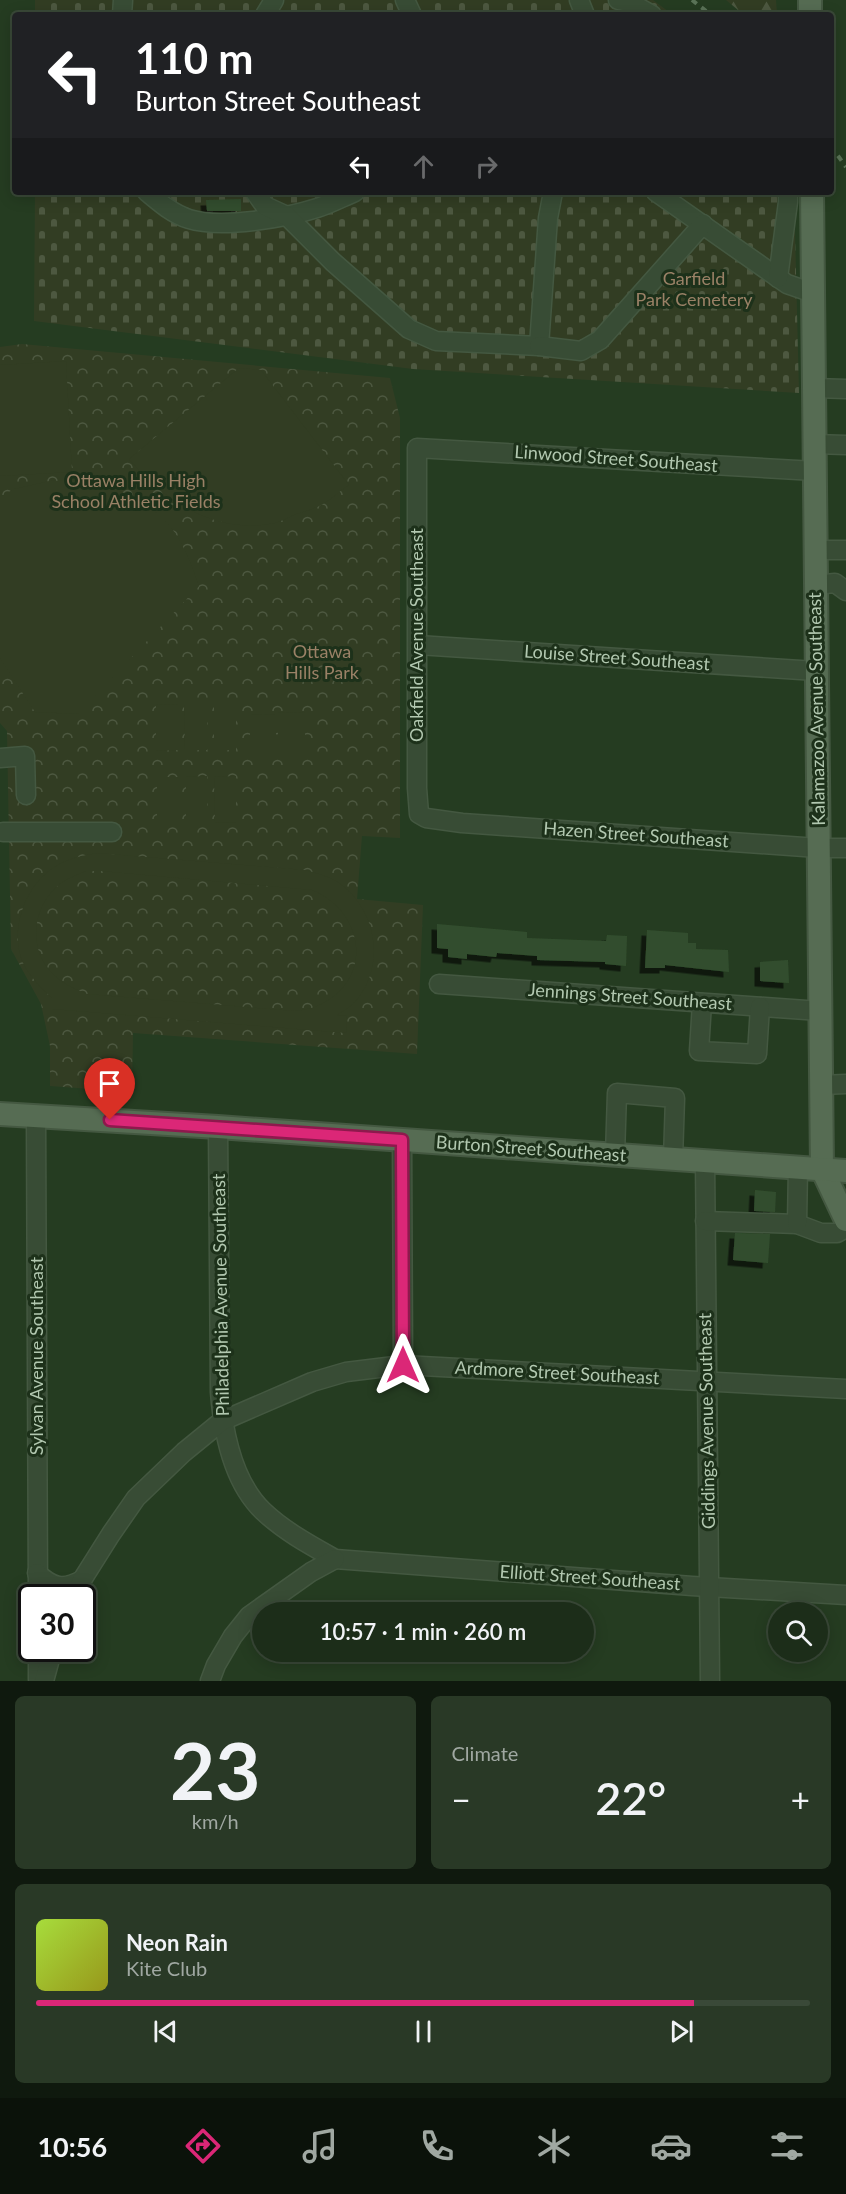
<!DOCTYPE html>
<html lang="en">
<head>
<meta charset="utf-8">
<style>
	body { margin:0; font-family:Lato,sans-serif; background:#293926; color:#f1f3f6; height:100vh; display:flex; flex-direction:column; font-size:22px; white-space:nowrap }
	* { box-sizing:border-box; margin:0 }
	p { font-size:20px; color:#a0a8a2 }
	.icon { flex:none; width:33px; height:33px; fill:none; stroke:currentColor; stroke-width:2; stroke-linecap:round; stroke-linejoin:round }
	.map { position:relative; height:1681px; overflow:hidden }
	.panel { display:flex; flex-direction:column; gap:15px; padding:15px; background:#0f190e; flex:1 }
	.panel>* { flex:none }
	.banner { position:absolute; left:12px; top:12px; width:822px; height:183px; border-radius:6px; box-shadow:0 3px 15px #0003,0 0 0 2px #3a4938; background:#202124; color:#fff; overflow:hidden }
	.controls { position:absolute; left:768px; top:1602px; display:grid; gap:12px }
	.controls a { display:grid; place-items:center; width:60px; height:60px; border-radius:50%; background:#1c2d19; box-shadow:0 3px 15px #0003,0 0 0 2px #3a4938; font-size:30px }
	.speed { position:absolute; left:18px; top:1584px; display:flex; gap:12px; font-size:30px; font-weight:700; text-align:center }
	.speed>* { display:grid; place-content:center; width:78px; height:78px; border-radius:50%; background:#1c2d19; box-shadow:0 3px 15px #0003,0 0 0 2px #3a4938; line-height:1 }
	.speed .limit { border:3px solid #111; border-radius:9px; background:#fff; color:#111 }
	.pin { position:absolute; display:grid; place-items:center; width:51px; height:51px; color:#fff; margin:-62px -26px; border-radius:50% 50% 50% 0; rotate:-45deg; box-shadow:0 0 6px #0007 }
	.pin .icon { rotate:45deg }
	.me { position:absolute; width:66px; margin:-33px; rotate:0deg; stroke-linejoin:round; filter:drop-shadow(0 0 4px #0008) }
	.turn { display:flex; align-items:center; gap:21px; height:126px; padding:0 24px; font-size:27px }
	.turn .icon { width:78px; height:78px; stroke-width:2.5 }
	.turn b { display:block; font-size:42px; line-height:51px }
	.lanes { display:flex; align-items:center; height:57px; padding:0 24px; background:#0003; justify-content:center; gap:30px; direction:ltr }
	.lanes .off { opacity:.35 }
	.big { font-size:45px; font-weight:600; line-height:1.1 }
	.panel .widget { flex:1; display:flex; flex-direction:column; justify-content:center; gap:9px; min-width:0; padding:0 21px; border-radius:9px; background:#293926 }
	.panel .dial { align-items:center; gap:0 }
	.dial b { font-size:78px; line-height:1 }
	.song { display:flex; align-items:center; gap:18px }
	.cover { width:72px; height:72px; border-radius:9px; background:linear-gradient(135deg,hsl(80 70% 55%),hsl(60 70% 35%)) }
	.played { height:6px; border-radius:3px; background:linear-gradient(90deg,#db2777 85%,#3a4938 85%) }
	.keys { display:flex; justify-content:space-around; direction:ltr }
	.heat { display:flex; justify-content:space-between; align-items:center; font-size:33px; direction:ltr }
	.panel .tiles { flex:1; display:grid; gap:15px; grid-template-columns:1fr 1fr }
	.widget:last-child { grid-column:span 2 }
	.trip { position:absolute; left:252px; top:1602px; width:342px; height:60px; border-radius:30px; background:#1c2d19; box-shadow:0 3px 15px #0003,0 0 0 2px #3a4938; font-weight:600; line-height:60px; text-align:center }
	.tabs { display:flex; height:96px; justify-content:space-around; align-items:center; background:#0b120a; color:#a0a8a2 }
	.tabs .icon { width:42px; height:42px }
	.tabs .current { color:#db2777 }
	.tabs b { font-size:27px; color:#f1f3f6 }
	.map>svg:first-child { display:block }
	.forest { fill:url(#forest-firs) }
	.cemetery { fill:url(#cemetery-stones) }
	.park { fill:url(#park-crowns) }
	.pitch { fill:#323d23; fill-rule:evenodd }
	.building { fill:#324e2e; filter:url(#shadow) }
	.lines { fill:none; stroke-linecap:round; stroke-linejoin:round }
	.minor-casing { stroke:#445841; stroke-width:21 }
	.major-casing { stroke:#445841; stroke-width:26 }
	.minor { stroke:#384c35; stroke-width:18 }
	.major { stroke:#566c53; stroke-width:22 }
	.rail { stroke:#5a7357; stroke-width:4; stroke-dasharray:6 6; stroke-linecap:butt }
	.route-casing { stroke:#8e194d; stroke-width:15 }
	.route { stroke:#db2777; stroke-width:10 }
	.labels { text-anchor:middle; stroke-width:6; stroke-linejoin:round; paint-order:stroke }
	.park-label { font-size:18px; fill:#9a8166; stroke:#1d311a }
	.street-label { font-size:18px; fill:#b2c8b0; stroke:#1d311a }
</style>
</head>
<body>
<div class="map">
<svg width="846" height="1681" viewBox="0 0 846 1681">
	<defs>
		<pattern id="forest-firs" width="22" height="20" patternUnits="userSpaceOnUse" patternTransform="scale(1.5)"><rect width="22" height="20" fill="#323d23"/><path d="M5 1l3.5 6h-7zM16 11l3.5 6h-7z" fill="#4d5840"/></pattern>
		<pattern id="cemetery-stones" width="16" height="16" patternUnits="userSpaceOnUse" patternTransform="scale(1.5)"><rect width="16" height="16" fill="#323d23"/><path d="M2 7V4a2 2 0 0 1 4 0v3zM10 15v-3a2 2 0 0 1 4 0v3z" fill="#4d5840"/></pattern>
		<pattern id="park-crowns" width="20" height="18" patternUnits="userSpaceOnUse" patternTransform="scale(1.5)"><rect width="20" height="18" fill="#323d23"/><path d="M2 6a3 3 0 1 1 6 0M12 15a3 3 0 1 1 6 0" fill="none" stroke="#4d5840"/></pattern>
		<filter id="shadow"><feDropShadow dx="-5.5" dy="5.5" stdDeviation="0" flood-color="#0009"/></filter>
	</defs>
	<rect width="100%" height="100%" fill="#253c21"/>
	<path class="forest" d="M726,0H776L777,15H744Z"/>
	<g class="cemetery">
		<path d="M35,0H653L673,15H35Z"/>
		<path d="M35,192H794L799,393L413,369L34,321Z"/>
	</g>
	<path class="park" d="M22,344L390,378L400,418V838L362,836L357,899L423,905L417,1054L133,1033L132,1092L50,1086V1046L41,1004L11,949L7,731L0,723V347Z"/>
	<g class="pitch">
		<path d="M66,361L72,472L0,476V365Z"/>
		<path d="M239,368L261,370L349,485C341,490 334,497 326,502C318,508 306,511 296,514C289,517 282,521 275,523C216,535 165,502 129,459Z"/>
		<path d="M50,481C61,481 72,480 83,481C110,484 142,499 162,518C181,535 191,563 199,586L78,714L35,712L0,658V497L14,489Z"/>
		<path d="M178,704V750L156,751V705Z"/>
		<path d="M184,704H207V750H185Z"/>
		<rect x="214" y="704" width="22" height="46"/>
		<path d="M305,712V758H278V713Z"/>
		<path d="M276,714V759H250V715Z"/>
		<path d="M207,776V823H186V777Z"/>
		<path d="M236,776V823L215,822L214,777Z"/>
		<rect x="157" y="777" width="22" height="46"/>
		<path d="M97,853L305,870C316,873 327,876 336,881C378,907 387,969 353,1004C348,1008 342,1012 337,1015L347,1016L346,1033L52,1009V998C41,988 30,977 23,963C9,931 25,886 53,868C66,859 81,856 97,853ZM86,871H101L312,890C366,912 374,982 317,1006C310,1009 302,1010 295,1011L87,994C75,989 65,985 55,976C27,951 31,906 61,883C68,878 77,875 86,871Z"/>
	</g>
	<g class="building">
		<path d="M241,199V211H207L206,200Z"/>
		<path d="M437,924L527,932V938L606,941L607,935L627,936L626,966L605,964V962L537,960V956L497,953L496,957L467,954V959L448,957V949L437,948Z"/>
		<path d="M647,930L688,933V943H696V949L728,950L729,972L665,965V968H645Z"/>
		<path d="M788,960L789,983L760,981V962Z"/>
		<path d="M755,1190L776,1192L775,1212L754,1211Z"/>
		<path d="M735,1233L770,1234L768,1263L733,1260Z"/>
	</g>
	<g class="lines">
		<defs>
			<g id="minor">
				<path d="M405,0L412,15"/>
				<path d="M579,0L585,15"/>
				<path d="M618,0L629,2L652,15"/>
				<path d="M122,15L123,0"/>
				<path d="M265,15L274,0"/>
				<path d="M147,192C160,203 173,214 189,219C221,229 286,218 317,208C330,204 343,197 355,192"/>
				<path d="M255,192L265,206L287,216L333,262L409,329L436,341L539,346L548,218L553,192"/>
				<path d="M656,192L787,284L813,293"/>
				<path d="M778,278L788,202V192"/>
				<path d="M539,346L581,351L600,340L703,224"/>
				<path d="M814,388L846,389"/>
				<path d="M814,444L846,445"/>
				<path d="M815,471L417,448V788L419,814L426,818L462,823L818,848H846"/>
				<path d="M815,550H846"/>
				<path d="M815,585L835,583L846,591"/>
				<path d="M418,645L816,671"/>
				<path d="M0,758L25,756L26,795"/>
				<path d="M3,832H112"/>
				<path d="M439,984L820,1011"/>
				<path d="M702,1003L699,1051L757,1054L760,1007"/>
				<path d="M821,1085L846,1084"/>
				<path d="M36,1115L38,1598"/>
				<path d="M218,1127L220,1392C223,1431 233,1482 263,1511C284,1531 310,1545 335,1559L692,1586L846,1595"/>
				<path d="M402,1140L403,1365"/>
				<path d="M615,1155L617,1093L675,1098L673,1159"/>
				<path d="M705,1161L710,1681"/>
				<path d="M705,1221L797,1224L821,1233H837L846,1228"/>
				<path d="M797,1224L798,1167"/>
				<path d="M37,1573C53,1588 63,1590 82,1580"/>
				<path d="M74,1598L82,1580L111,1534L136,1498L184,1452L222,1421L312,1382L346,1372L403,1365L846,1389"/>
				<path d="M38,1648V1679"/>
				<path d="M44,1681L53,1648"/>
				<path d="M210,1681L216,1665L233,1636L249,1616L311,1572L335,1559"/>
			</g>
			<g id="major">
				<path d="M810,0V15"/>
				<path d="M812,192L822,1169L846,1220"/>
				<path d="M0,1114L218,1127L846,1171"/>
			</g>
		</defs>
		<use href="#minor" class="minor-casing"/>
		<use href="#major" class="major-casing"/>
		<use href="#minor" class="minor"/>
		<use href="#major" class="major"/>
		<g class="rail">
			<path d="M692,0L711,15"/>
			<path d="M831,146L846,167"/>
		</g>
	</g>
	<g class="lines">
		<defs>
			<path id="route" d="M110,1120L402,1140L403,1365"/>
		</defs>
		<use href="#route" class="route-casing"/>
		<use href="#route" class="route"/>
	</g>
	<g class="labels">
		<g class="park-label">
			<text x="694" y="285">Garfield<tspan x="694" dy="21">Park Cemetery</tspan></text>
			<text x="136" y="487">Ottawa Hills High<tspan x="136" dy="21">School Athletic Fields</tspan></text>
			<text x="322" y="658">Ottawa<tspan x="322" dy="21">Hills Park</tspan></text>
		</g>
		<g class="street-label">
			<text transform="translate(616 459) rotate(4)" y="6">Linwood Street Southeast</text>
			<text transform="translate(417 635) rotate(-90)" y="6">Oakfield Avenue Southeast</text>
			<text transform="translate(617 658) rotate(4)" y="6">Louise Street Southeast</text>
			<text transform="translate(817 709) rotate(-91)" y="6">Kalamazoo Avenue Southeast</text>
			<text transform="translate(636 835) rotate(4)" y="6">Hazen Street Southeast</text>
			<text transform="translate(630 997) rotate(4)" y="6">Jennings Street Southeast</text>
			<text transform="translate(531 1149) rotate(4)" y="6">Burton Street Southeast</text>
			<text transform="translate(221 1295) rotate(-91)" y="6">Philadelphia Avenue Southeast</text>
			<text transform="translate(37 1356) rotate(-90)" y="6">Sylvan Avenue Southeast</text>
			<text transform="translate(557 1373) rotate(3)" y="6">Ardmore Street Southeast</text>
			<text transform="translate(707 1421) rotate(-91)" y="6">Giddings Avenue Southeast</text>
			<text transform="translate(590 1578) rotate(4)" y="6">Elliott Street Southeast</text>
		</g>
	</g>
</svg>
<div class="controls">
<a><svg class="icon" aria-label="search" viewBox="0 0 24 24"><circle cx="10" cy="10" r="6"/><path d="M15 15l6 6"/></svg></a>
</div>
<div class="speed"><div class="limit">30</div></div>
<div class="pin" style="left:110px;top:1120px;background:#d93025"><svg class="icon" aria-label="arrive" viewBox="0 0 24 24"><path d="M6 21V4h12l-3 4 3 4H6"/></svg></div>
<svg class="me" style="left:403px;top:1365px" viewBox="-20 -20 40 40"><path d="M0-17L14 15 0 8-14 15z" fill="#db2777" stroke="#fff" stroke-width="4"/></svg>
<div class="trip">10:57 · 1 min · 260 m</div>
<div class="banner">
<div class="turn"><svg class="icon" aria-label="left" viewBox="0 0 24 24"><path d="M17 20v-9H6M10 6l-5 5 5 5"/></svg><div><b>110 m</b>Burton Street Southeast</div></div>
<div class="lanes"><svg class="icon" aria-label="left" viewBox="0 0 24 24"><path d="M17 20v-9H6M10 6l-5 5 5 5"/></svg><svg class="icon off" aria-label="ahead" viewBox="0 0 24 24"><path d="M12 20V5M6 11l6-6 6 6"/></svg><svg class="icon off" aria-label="right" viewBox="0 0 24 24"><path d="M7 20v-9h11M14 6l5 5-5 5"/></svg></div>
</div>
</div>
<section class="panel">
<div class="tiles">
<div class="widget dial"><b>23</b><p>km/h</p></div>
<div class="widget"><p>Climate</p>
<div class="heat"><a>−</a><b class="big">22°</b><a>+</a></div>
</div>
<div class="widget">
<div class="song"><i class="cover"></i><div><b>Neon Rain</b><p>Kite Club</p></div></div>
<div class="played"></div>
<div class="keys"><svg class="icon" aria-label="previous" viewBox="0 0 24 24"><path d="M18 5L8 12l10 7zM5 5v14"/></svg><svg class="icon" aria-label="pause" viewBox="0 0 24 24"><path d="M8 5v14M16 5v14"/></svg><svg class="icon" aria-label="next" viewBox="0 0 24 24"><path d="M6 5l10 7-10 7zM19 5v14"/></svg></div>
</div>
</div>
</section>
<nav class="tabs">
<b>10:56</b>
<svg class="icon current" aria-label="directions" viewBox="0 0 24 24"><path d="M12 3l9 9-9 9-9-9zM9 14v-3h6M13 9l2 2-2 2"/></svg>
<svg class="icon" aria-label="music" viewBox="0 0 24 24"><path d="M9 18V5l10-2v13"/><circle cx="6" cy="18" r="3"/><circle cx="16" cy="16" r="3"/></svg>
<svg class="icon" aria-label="phone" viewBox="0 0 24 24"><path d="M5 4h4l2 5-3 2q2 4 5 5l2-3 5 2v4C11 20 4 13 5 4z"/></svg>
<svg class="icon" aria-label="climate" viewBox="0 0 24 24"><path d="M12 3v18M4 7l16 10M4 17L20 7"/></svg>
<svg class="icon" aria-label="car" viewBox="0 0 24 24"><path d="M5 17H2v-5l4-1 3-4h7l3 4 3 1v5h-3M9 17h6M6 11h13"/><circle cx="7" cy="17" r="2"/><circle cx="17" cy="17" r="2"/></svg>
<svg class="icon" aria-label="filters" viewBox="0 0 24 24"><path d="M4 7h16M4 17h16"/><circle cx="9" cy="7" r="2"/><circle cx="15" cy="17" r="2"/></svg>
</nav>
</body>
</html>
